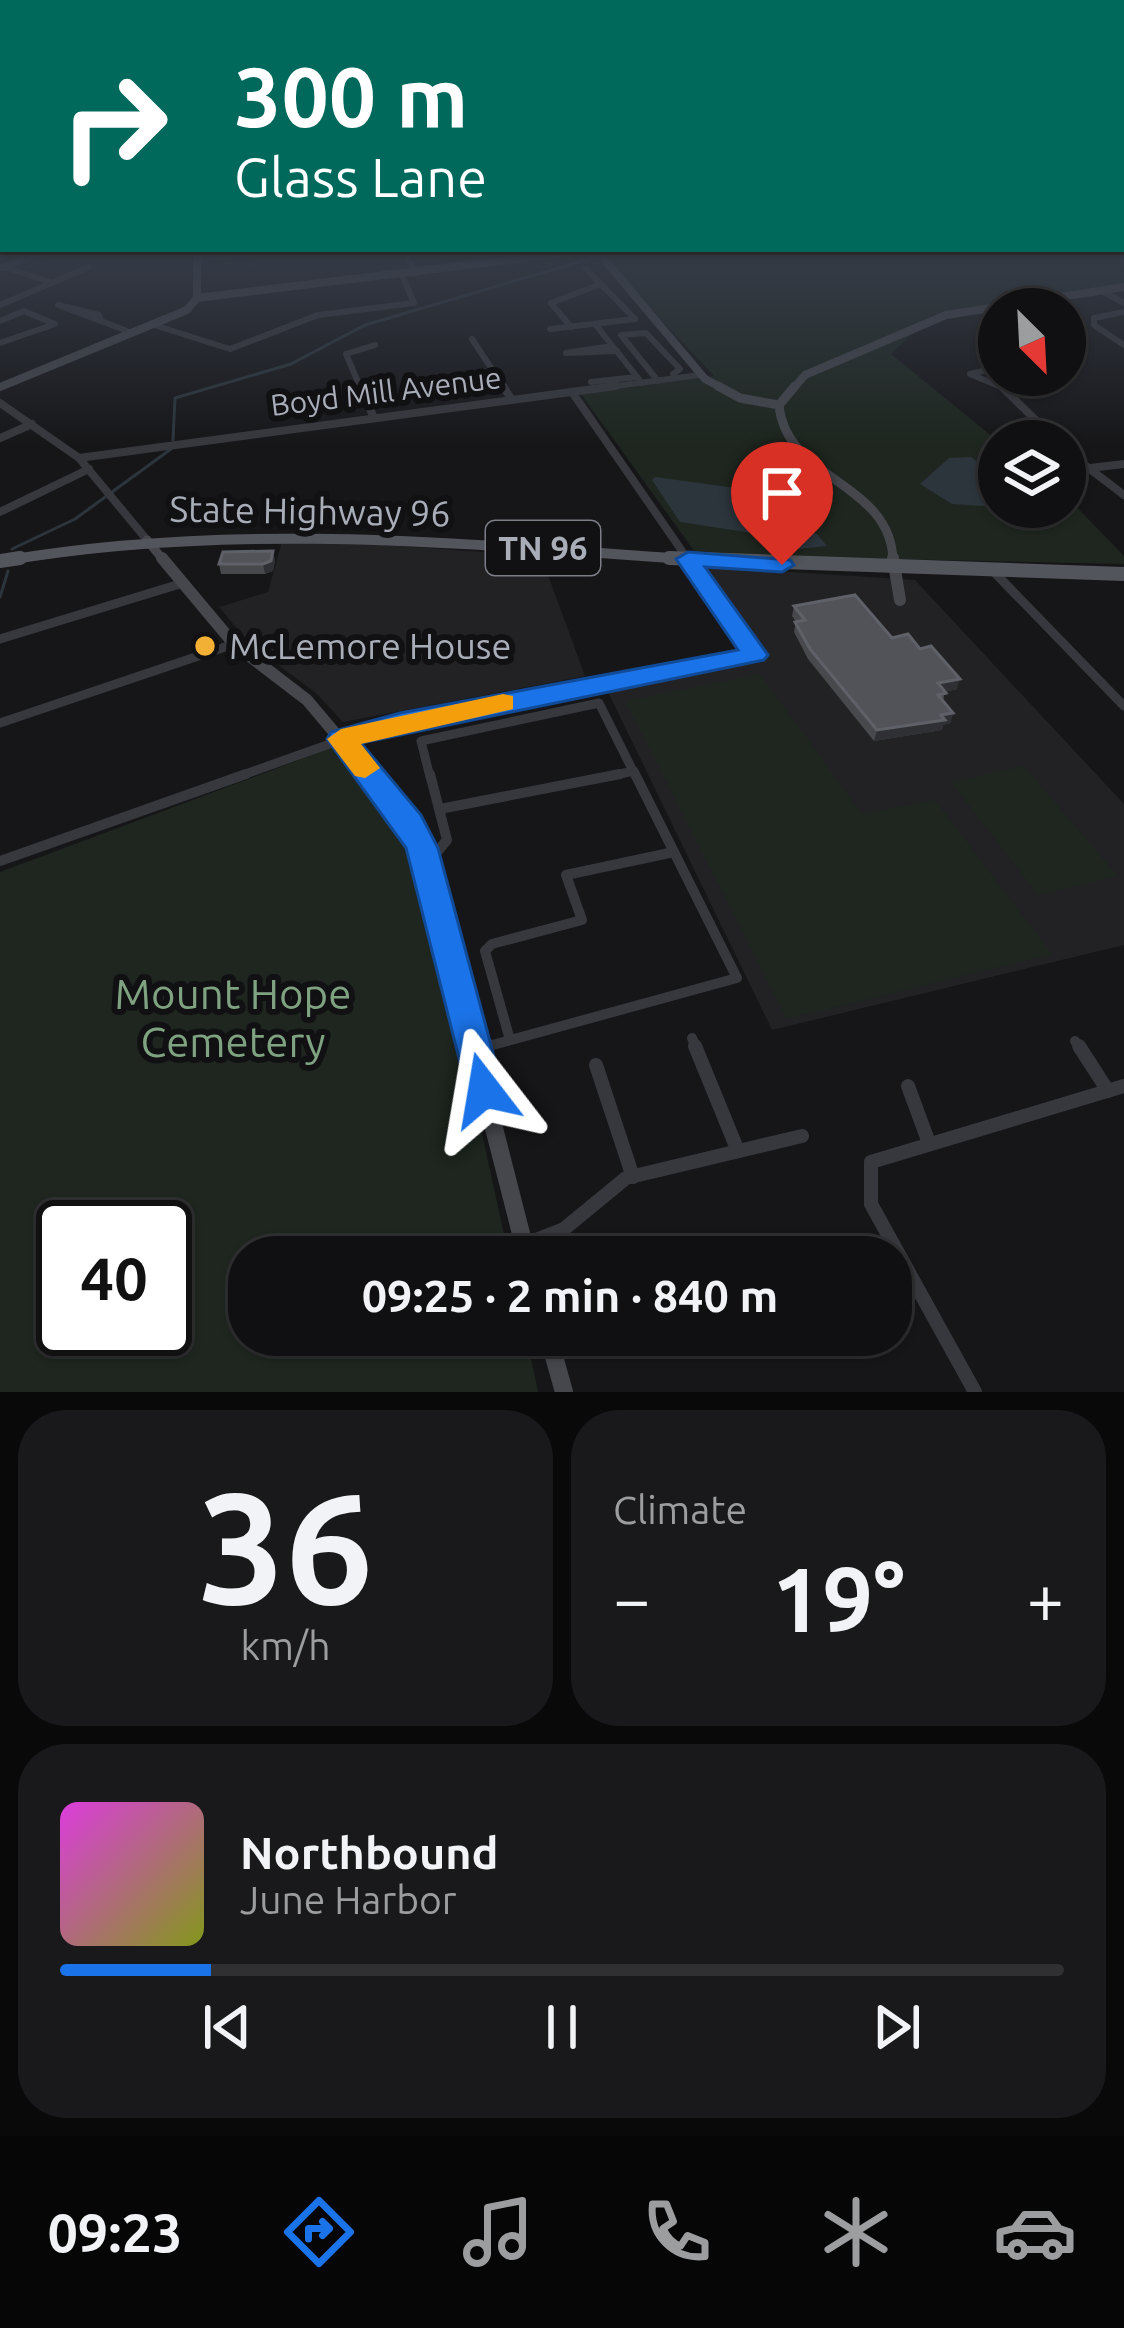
<!DOCTYPE html>
<html lang="en">
<head>
<meta charset="utf-8">
<style>
	body { margin:0; font-family:Ubuntu,sans-serif; background:#19191b; color:#f1f3f6; height:100vh; display:flex; flex-direction:column; font-size:45px; white-space:nowrap }
	* { box-sizing:border-box; margin:0 }
	p { font-size:39px; color:#9c9d9f }
	.icon { flex:none; width:66px; height:66px; fill:none; stroke:currentColor; stroke-width:2; stroke-linecap:round; stroke-linejoin:round }
	.map { position:relative; height:1392px; overflow:hidden }
	.panel { display:flex; flex-direction:column; gap:18px; padding:18px; background:#09090a; flex:1 }
	.panel>* { flex:none }
	.banner { position:absolute; left:0px; top:0px; width:1125px; height:252px; box-shadow:0 3px 9px #0004,0 0 0 3px #303032; background:#00695c; color:#fff; overflow:hidden }
	.needle { width:78px; rotate:156deg }
	.controls { position:absolute; left:978px; top:288px; display:grid; gap:24px }
	.controls a { display:grid; place-items:center; width:108px; height:108px; border-radius:50%; background:#101012; box-shadow:0 3px 9px #0004,0 0 0 3px #303032; font-size:60px }
	.speed { position:absolute; left:36px; top:1200px; display:flex; gap:24px; font-size:60px; font-weight:700; text-align:center }
	.speed>* { display:grid; place-content:center; width:156px; height:156px; border-radius:50%; background:#101012; box-shadow:0 3px 9px #0004,0 0 0 3px #303032; line-height:1 }
	.speed .limit { border:6px solid #111; border-radius:18px; background:#fff; color:#111 }
	.pin { position:absolute; display:grid; place-items:center; width:102px; height:102px; color:#fff; margin:-123px -51px; border-radius:50% 50% 50% 0; rotate:-45deg; box-shadow:0 0 12px #0007 }
	.pin .icon { rotate:45deg }
	.me { position:absolute; width:132px; margin:-66px; rotate:346deg; stroke-linejoin:round; filter:drop-shadow(0 0 9px #0008) }
	.turn { display:flex; align-items:center; gap:42px; height:252px; padding:0 36px; font-size:54px }
	.turn .icon { width:156px; height:156px; stroke-width:2.5 }
	.turn b { display:block; font-size:84px; line-height:102px }
	.big { font-size:90px; font-weight:700; line-height:1.1 }
	.panel .tile { flex:1; display:flex; flex-direction:column; justify-content:center; gap:18px; min-width:0; padding:0 42px; border-radius:48px; background:#19191b }
	.panel .dial { align-items:center; gap:0 }
	.dial b { font-size:156px; line-height:1 }
	.song { display:flex; align-items:center; gap:36px }
	.cover { width:144px; height:144px; border-radius:18px; background:linear-gradient(135deg,hsl(300 70% 55%),hsl(70 70% 35%)) }
	.played { height:12px; border-radius:6px; background:linear-gradient(90deg,#1a73e8 15%,#303032 15%) }
	.keys { display:flex; justify-content:space-around; direction:ltr }
	.heat { display:flex; justify-content:space-between; align-items:center; font-size:66px; direction:ltr }
	.panel .tiles { flex:1; display:grid; gap:18px; grid-template-columns:1fr 1fr }
	.tile:last-child { grid-column:span 2 }
	.trip { position:absolute; left:228px; top:1236px; width:684px; height:120px; border-radius:48px; background:#101012; box-shadow:0 3px 9px #0004,0 0 0 3px #303032; font-weight:700; line-height:120px; text-align:center }
	.dock { display:flex; height:192px; justify-content:space-around; align-items:center; background:#060607; color:#9c9d9f }
	.dock .icon { width:84px; height:84px }
	.dock .current { color:#1a73e8 }
	.dock b { font-size:54px; color:#f1f3f6 }
	.map>svg:first-child { display:block }
	.built { fill:#222225 }
	.green { fill:#1e261f; fill-rule:evenodd }
	.water { fill:#2c353c }
	.lines { fill:none; stroke-linecap:round; stroke-linejoin:round }
	.stream { stroke:#2c353c; stroke-width:3 }
	.street-far4 { stroke:#37383d; stroke-width:6 }
	.street-far3 { stroke:#37383d; stroke-width:8 }
	.street-far2 { stroke:#37383d; stroke-width:9 }
	.street-far1 { stroke:#37383d; stroke-width:10 }
	.street { stroke:#37383d; stroke-width:14 }
	.secondary-far4 { stroke:#45474d; stroke-width:8 }
	.secondary-far3 { stroke:#45474d; stroke-width:9 }
	.secondary-far2 { stroke:#45474d; stroke-width:12 }
	.secondary-far1 { stroke:#45474d; stroke-width:15 }
	.secondary { stroke:#45474d; stroke-width:18 }
	.primary-far1 { stroke:#53555c; stroke-width:10 }
	.primary { stroke:#53555c; stroke-width:14 }
	.wall { fill:#47494d }
	.shaded-wall { fill:#2f3033 }
	.building { fill:#525359; stroke:#5f6168; stroke-width:3 }
	.route { fill:#1a73e8; stroke:#114b97; stroke-width:3 }
	.slow { fill:#f59e0b }
	.poi-dot { fill:#f2b134; stroke:#111113; stroke-width:4.5 }
	.labels { text-anchor:middle; stroke-width:12; stroke-linejoin:round; paint-order:stroke }
	.far-street-label { font-size:30px; fill:#a8adb8; stroke:#111113 }
	.shield { fill:#111113; stroke:#7b7e86; stroke-width:3 }
	.shield-label { font-size:33px; font-weight:bold; fill:#a8adb8 }
	.street-label { font-size:36px; fill:#a8adb8; stroke:#111113 }
	.poi-label { font-size:36px; fill:#a8adb8; stroke:#111113; text-anchor:start }
	.near-park-label { font-size:42px; fill:#7fa381; stroke:#111113 }
</style>
</head>
<body>
<div class="map">
<svg width="1124" height="1392" viewBox="0 0 1124 1392">
	<rect width="100%" height="100%" fill="#161618"/>
	<g class="built">
		<path d="M283,538L541,556L585,676L343,722L316,693L250,644L219,607L268,592Z"/>
		<path d="M700,566L915,580L1124,804V945L772,1030L608,692L763,660Z"/>
	</g>
	<g class="green">
		<path d="M605,252H1124V285L933,315L891,354L999,442V507H1065V495L1124,556V564L697,555L581,394L714,376L610,265Z"/>
		<path d="M760,674L862,814L935,800L1052,954L787,1019L625,701Z"/>
		<path d="M334,747L417,837L509,1257H249V1335H526L538,1392H0V872ZM63,1227H165V1329H63Z"/>
		<path d="M1024,766L1118,876L1038,895L951,782Z"/>
	</g>
	<g class="water">
		<path d="M971,457L999,481V507L952,504L920,484L949,458Z"/>
		<path d="M655,477L736,488L753,510L817,534L827,546L797,549L759,534L680,522L652,480Z"/>
	</g>
	<g class="lines">
		<g class="stream">
			<path d="M173,440L175,398L291,364L365,325L596,257"/>
			<path d="M12,549L75,519L171,449"/>
			<path d="M0,597L8,571"/>
		</g>
		<g class="street-far4">
			<path d="M406,252L415,274"/>
			<path d="M197,259L268,252"/>
			<path d="M4,267L50,282"/>
			<path d="M0,268L47,252"/>
			<path d="M586,269L635,319"/>
			<path d="M1100,290L1124,303"/>
			<path d="M0,305L89,267"/>
			<path d="M58,305L99,315L101,321Z"/>
			<path d="M1124,312L1094,318V325L1124,345"/>
			<path d="M0,321L24,311L55,324L0,343"/>
			<path d="M101,321L132,333"/>
			<path d="M595,324L642,383"/>
			<path d="M154,325L230,349L318,315L414,303L402,275"/>
			<path d="M571,327L551,303L601,284"/>
			<path d="M550,329L635,319"/>
			<path d="M472,339L505,389"/>
			<path d="M612,346L566,353L617,351"/>
			<path d="M999,367L970,374L1006,389"/>
			<path d="M658,381L621,335L646,333L680,369L673,374"/>
			<path d="M591,382L637,377"/>
			<path d="M361,389L346,354L375,345"/>
			<path d="M593,389L700,375"/>
		</g>
		<g class="street-far3">
			<path d="M360,386L374,418"/>
			<path d="M503,386L512,400"/>
			<path d="M1001,386L1057,441"/>
			<path d="M572,392L689,561"/>
			<path d="M0,403L79,458L147,540"/>
			<path d="M0,438L32,424"/>
			<path d="M1065,450L1124,495"/>
			<path d="M79,458L616,386"/>
			<path d="M1065,471L1124,464"/>
			<path d="M0,512L89,469"/>
		</g>
		<g class="street-far2">
			<path d="M995,573L1124,706"/>
			<path d="M0,639L183,583"/>
			<path d="M0,723L234,644"/>
			<path d="M237,777L372,729L755,655L687,558"/>
			<path d="M430,777L421,741L599,703L636,777"/>
			<path d="M605,777L634,771"/>
		</g>
		<g class="street-far1">
			<path d="M440,809L620,774"/>
			<path d="M424,854L438,851L447,840L430,774"/>
			<path d="M0,861L246,774"/>
			<path d="M692,1038L697,1049"/>
			<path d="M510,1040L485,951L492,944L582,920L566,875L674,852"/>
			<path d="M1075,1041L1081,1049"/>
			<path d="M478,1049L737,978L635,774"/>
		</g>
		<g class="street">
			<path d="M695,1046L738,1151"/>
			<path d="M1079,1046L1108,1091"/>
			<path d="M476,1050L489,1046"/>
			<path d="M596,1065L633,1177"/>
			<path d="M908,1086L929,1143"/>
			<path d="M523,1245L564,1229L626,1178L802,1136"/>
			<path d="M975,1392L871,1204V1162L1124,1086"/>
		</g>
		<g class="secondary-far4">
			<path d="M598,252L705,379L724,389"/>
			<path d="M197,298L572,252"/>
			<path d="M0,387L187,310L197,298V252"/>
			<path d="M793,389L805,375L946,315L1124,287"/>
		</g>
		<g class="secondary-far3">
			<path d="M718,386L740,398L779,405C786,481 892,482 893,561"/>
			<path d="M779,405L795,386"/>
			<path d="M147,540L164,561"/>
		</g>
		<g class="secondary-far2">
			<path d="M162,558L234,644L307,700L372,777"/>
			<path d="M893,558L900,600"/>
		</g>
		<path class="secondary-far1" d="M370,774L410,823L422,848L474,1049"/>
		<g class="secondary">
			<path d="M473,1046L527,1257"/>
			<path d="M548,1335L564,1392"/>
		</g>
		<path class="primary-far1" d="M2,561C241,520 474,545 713,561"/>
		<g class="primary">
			<path d="M669,558L1124,574"/>
			<path d="M0,561L20,558"/>
		</g>
	</g>
	<g class="wall">
		<path d="M273,551L275,561L273,571L265,574H221L219,564Z"/>
		<path d="M794,606L892,638L957,689L945,692L943,701L953,713L950,723L943,725L942,730L874,741L808,659L794,632L796,622L792,616Z"/>
	</g>
	<g class="shaded-wall">
		<path d="M273,551L275,561L273,571L265,574L263,564Z"/>
		<path d="M960,679L957,689L935,694L938,683Z"/>
		<path d="M953,713L950,723L943,725L942,730L874,741L877,730Z"/>
	</g>
	<g class="building">
		<path d="M273,551L271,561L263,564H219L223,552Z"/>
		<path d="M855,595L892,638L908,634L920,649L931,646L960,679L938,683L946,693L938,695L953,713L941,715L945,720L877,730L810,649L795,622L805,620L794,606Z"/>
	</g>
	<linearGradient id="sky" x2="0" y2="1"><stop stop-color="#0c0c0d"/><stop offset="0.56" stop-color="#363c48"/><stop offset="1" stop-color="#363c48" stop-opacity="0"/></linearGradient>
	<rect width="1124" height="447" fill="url(#sky)"/>
	<path class="route" d="M688,552L790,560L794,565L782,572L705,567L768,655L764,660L361,743L421,815L438,848L503,1090L497,1102L484,1107L470,1102L406,848L327,739L331,732L400,713L738,650L676,559Z"/>
	<path class="slow" d="M503,694L513,696V709L361,744L380,768L365,778L355,776L327,739L341,729Z"/>
	<circle class="poi-dot" cx="205" cy="646" r="12"/>
	<g class="labels">
		<g class="far-street-label">
			<text transform="translate(386 392) rotate(-7)" y="10">Boyd Mill Avenue</text>
		</g>
		<rect class="shield" x="486" y="521" width="114" height="54" rx="9"/>
		<g class="shield-label">
			<text x="543" y="560">TN 96</text>
		</g>
		<g class="street-label">
			<text transform="translate(310 511) rotate(1)" y="13">State Highway 96</text>
		</g>
		<g class="poi-label">
			<text x="229" y="659">McLemore House</text>
		</g>
		<g class="near-park-label">
			<text x="233" y="1009">Mount Hope<tspan x="233" dy="48">Cemetery</tspan></text>
		</g>
	</g>
</svg>
<div class="controls">
<a><svg class="needle" viewBox="-14 -14 28 28"><path d="M0-13l5 13h-10z" fill="#e53935"/><path d="M0 13l5-13h-10z" fill="#9c9d9f"/></svg></a>
<a><svg class="icon" aria-label="layers" viewBox="0 0 24 24"><path d="M12 4l9 5-9 5-9-5zM3 14l9 5 9-5"/></svg></a>
</div>
<div class="speed"><div class="limit">40</div></div>
<div class="pin" style="left:782px;top:565px;background:#d93025"><svg class="icon" aria-label="arrive" viewBox="0 0 24 24"><path d="M6 21V4h12l-3 4 3 4H6"/></svg></div>
<svg class="me" style="left:484px;top:1090px" viewBox="-20 -20 40 40"><path d="M0-17L14 15 0 8-14 15z" fill="#1a73e8" stroke="#fff" stroke-width="4"/></svg>
<div class="trip">09:25 · 2 min · 840 m</div>
<div class="banner">
<div class="turn"><svg class="icon" aria-label="right" viewBox="0 0 24 24"><path d="M7 20v-9h11M14 6l5 5-5 5"/></svg><div><b>300 m</b>Glass Lane</div></div>
</div>
</div>
<section class="panel">
<div class="tiles">
<div class="tile dial"><b>36</b><p>km/h</p></div>
<div class="tile"><p>Climate</p>
<div class="heat"><a>−</a><b class="big">19°</b><a>+</a></div>
</div>
<div class="tile">
<div class="song"><i class="cover"></i><div><b>Northbound</b><p>June Harbor</p></div></div>
<div class="played"></div>
<div class="keys"><svg class="icon" aria-label="previous" viewBox="0 0 24 24"><path d="M18 5L8 12l10 7zM5 5v14"/></svg><svg class="icon" aria-label="pause" viewBox="0 0 24 24"><path d="M8 5v14M16 5v14"/></svg><svg class="icon" aria-label="next" viewBox="0 0 24 24"><path d="M6 5l10 7-10 7zM19 5v14"/></svg></div>
</div>
</div>
</section>
<nav class="dock">
<b>09:23</b>
<svg class="icon current" aria-label="directions" viewBox="0 0 24 24"><path d="M12 3l9 9-9 9-9-9zM9 14v-3h6M13 9l2 2-2 2"/></svg>
<svg class="icon" aria-label="music" viewBox="0 0 24 24"><path d="M9 18V5l10-2v13"/><circle cx="6" cy="18" r="3"/><circle cx="16" cy="16" r="3"/></svg>
<svg class="icon" aria-label="phone" viewBox="0 0 24 24"><path d="M5 4h4l2 5-3 2q2 4 5 5l2-3 5 2v4C11 20 4 13 5 4z"/></svg>
<svg class="icon" aria-label="climate" viewBox="0 0 24 24"><path d="M12 3v18M4 7l16 10M4 17L20 7"/></svg>
<svg class="icon" aria-label="car" viewBox="0 0 24 24"><path d="M5 17H2v-5l4-1 3-4h7l3 4 3 1v5h-3M9 17h6M6 11h13"/><circle cx="7" cy="17" r="2"/><circle cx="17" cy="17" r="2"/></svg>
</nav>
</body>
</html>
